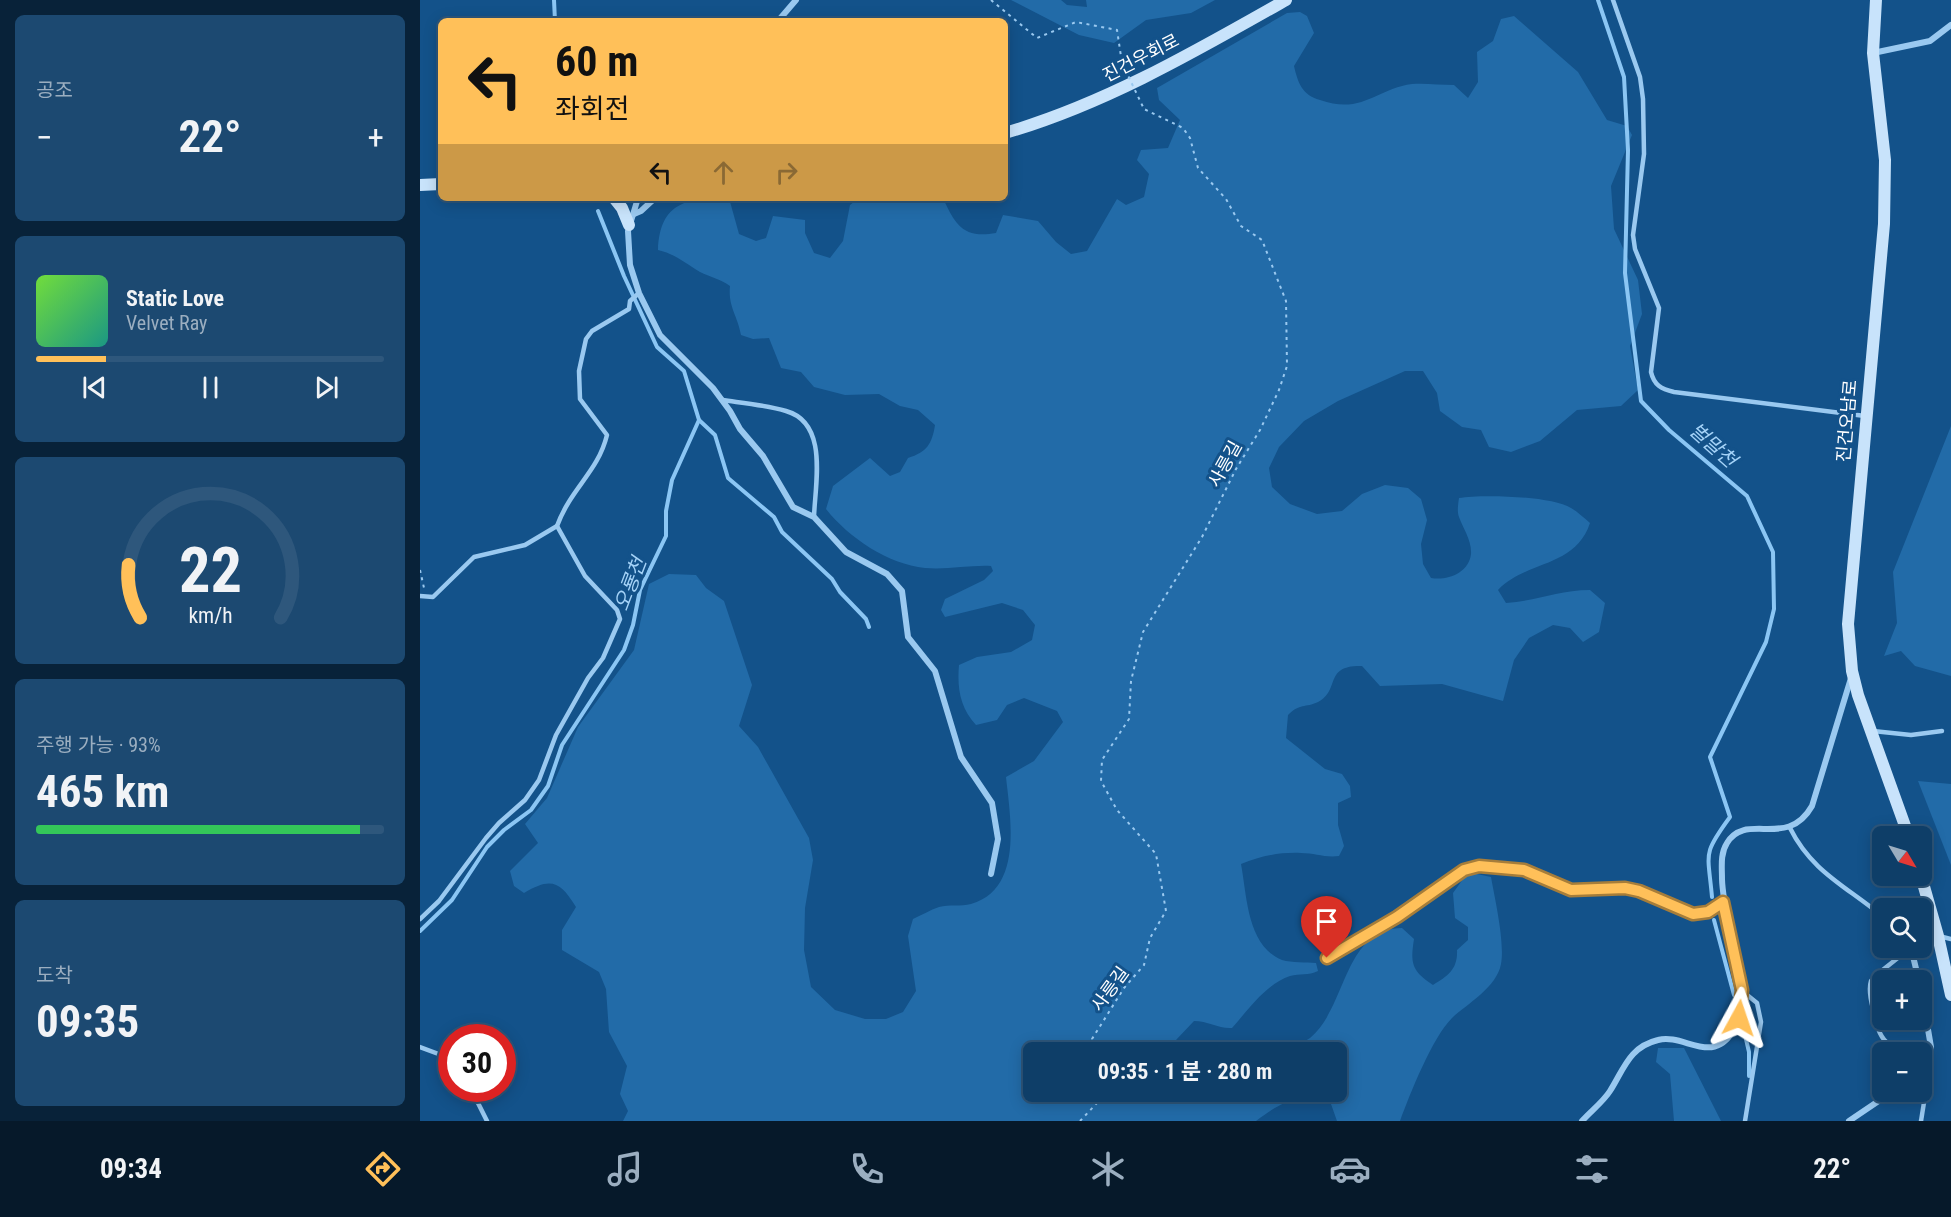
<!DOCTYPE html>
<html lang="ko">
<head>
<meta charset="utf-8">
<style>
	body { margin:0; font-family:"Roboto Condensed","Noto Sans KR",sans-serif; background:#1c4971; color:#f1f3f6; height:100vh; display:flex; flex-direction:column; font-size:22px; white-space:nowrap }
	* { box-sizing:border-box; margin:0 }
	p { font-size:20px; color:#9baec0 }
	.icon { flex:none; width:33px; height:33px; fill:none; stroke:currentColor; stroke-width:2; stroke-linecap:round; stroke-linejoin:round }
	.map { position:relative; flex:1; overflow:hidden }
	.details { display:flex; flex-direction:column; gap:15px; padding:15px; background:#082239; width:420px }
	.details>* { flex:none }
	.top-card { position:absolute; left:18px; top:18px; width:570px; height:183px; border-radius:9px; box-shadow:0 3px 15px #0003,0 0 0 2px #2e577c; background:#ffc059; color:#111; overflow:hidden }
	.needle { width:39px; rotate:128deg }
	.buttons { position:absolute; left:1452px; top:826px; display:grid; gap:12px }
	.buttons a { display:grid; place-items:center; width:60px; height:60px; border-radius:9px; background:#0e3e68; box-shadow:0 3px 15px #0003,0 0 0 2px #2e577c; font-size:30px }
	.speed { position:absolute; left:18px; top:1024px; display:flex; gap:12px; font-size:30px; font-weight:700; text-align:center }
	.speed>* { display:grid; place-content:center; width:78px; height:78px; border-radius:50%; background:#0e3e68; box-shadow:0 3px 15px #0003,0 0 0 2px #2e577c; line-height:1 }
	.speed .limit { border:9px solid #d22; background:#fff; color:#111 }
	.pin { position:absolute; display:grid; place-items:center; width:51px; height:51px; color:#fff; margin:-62px -26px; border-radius:50% 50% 50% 0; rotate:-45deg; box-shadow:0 0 6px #0007 }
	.pin .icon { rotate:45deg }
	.me { position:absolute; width:66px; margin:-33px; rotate:5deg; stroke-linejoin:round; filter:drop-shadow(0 0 4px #0008) }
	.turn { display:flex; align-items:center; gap:21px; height:126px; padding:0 18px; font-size:27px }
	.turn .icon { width:78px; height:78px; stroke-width:2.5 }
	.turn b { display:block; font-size:42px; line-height:51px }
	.lanes { display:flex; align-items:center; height:57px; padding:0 18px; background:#0003; justify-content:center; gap:30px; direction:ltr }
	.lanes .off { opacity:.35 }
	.big { font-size:45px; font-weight:700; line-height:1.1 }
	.details .card { flex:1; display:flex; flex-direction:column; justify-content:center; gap:9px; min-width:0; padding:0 21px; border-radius:9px; background:#1c4971 }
	.details .dial { align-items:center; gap:0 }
	.dial svg { height:156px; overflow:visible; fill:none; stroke:#2e577c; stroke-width:7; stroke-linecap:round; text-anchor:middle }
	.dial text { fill:#f1f3f6; stroke:none }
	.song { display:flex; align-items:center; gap:18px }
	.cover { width:72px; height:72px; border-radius:9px; background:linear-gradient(135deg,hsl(100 70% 55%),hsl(170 70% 35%)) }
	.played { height:6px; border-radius:3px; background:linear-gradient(90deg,#ffc059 20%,#2e577c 20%) }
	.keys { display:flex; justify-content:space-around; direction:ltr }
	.heat { display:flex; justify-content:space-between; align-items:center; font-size:33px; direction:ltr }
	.charge { height:9px; border-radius:4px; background:linear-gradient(90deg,#34c759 93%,#2e577c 0) }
	.trip { position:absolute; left:603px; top:1042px; width:324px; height:60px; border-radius:9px; background:#0e3e68; box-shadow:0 3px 15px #0003,0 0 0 2px #2e577c; font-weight:700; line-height:60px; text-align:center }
	.menu { display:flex; height:96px; justify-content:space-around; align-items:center; background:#06192a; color:#9baec0 }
	.menu .icon { width:42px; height:42px }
	.menu .active { color:#ffc059 }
	.menu b { font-size:27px; color:#f1f3f6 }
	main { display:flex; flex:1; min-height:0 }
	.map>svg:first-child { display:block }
	.green { fill:#226ba8 }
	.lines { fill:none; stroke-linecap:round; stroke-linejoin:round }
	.stream { stroke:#8bc6f4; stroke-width:4 }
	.path { stroke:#9ac9f0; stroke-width:2; stroke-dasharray:3 4.5; stroke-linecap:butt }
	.lane { stroke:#9ac9f0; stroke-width:4.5 }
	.street { stroke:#9ac9f0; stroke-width:6 }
	.secondary { stroke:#c8e3fb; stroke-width:12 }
	.path-bridge { stroke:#9ac9f0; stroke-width:2; stroke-dasharray:3 4.5; stroke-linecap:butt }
	.route-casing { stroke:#a67d3a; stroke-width:15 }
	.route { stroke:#ffc059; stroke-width:10 }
	.labels { text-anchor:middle; stroke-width:6; stroke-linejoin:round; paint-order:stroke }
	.street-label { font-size:18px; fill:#fff; stroke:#13528a }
	.water-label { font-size:20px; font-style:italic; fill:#a5d3f8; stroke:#13528a }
</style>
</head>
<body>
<main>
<section class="details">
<div class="card"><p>공조</p>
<div class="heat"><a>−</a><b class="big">22°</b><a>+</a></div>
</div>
<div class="card">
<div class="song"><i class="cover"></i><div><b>Static Love</b><p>Velvet Ray</p></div></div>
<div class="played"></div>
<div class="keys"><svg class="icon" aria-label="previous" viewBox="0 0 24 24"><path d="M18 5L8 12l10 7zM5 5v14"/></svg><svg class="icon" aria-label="pause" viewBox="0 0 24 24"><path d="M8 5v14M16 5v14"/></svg><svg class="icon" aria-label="next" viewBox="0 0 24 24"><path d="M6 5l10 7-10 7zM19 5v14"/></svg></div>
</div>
<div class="card dial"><svg viewBox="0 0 100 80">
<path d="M14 69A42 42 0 1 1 86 69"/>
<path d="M14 69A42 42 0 0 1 8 42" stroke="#ffc059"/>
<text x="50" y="56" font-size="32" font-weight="700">22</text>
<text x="50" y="72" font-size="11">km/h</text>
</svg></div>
<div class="card"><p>주행 가능 · 93%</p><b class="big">465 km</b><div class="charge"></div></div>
<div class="card"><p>도착</p><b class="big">09:35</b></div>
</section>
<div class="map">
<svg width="1531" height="1121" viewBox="0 0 1531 1121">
	<rect width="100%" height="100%" fill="#13528a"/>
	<g class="green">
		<path d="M591,0H641L647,5L667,7L666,0H795L771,13L726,20L694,43L659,35Z"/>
		<path d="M880,12L887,16L894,33L874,66C878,83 882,95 900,100C942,115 956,89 992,84C1005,83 1020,85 1034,85L1048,98L1058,82L1057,52L1073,41L1081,19L1094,16L1158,72L1187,120L1207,126L1212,135L1191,186L1194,229L1218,280L1222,314L1210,346L1218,390L1201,406L1157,410L1120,441L1091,452L1069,447L1061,430L1042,427L1020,411L1017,393L1003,371H985L918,401L884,421L859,447L849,468L852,487L870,504L897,514L922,511L942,494L965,485L988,488L1001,499L1007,520L1001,544L1003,564L1011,578C1027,581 1049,573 1051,554C1052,541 1043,528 1039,517C1037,512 1038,505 1039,498C1062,494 1131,496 1151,508C1158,512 1164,518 1170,523C1155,568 1107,560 1078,590L1086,603C1118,601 1138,590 1170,590L1185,603L1179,632L1163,642L1150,628L1133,625L1109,638L1094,660L1083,701L1022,684L960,686L942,666C903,665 921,690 898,702C885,708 880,703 868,715L866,738L905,769L922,774L930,786L931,797L918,803V825L924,846L919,856C905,858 895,853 881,853C860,852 841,856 821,864C827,896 827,946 862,960C872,963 886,962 896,963L898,971C888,976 880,973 870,976C846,984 828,1010 812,1028C799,1029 788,1021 774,1021L756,1040L753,1053H614V1092H916V1053H808C831,1037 837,1038 863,1048C871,1045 883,1043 890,1038C927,1008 923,929 982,928L994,939C990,964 992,971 1013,985C1028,976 1038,969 1037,950L1048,940V927L1035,918L1033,893L1048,872L1071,877C1075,900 1085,942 1081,964C1077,987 1047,1004 1032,1018C1012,1038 990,1094 980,1121H917L911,1104C877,1093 863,1101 836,1121H203L208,1111L200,1094L207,1066L189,1032L186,989L179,972L142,950V930L156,907C140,881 131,877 104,893L94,886L90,871L118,843L105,824L127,798L158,727L214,650L229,584L249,574L276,575L286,588L304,601L332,685L319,726L338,747L389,838L393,860L385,908L384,950L391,987L415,1010L445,1019H466L483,1012L496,991L488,936L493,919C502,915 510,910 519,907C529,904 541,907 551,904C604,889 590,816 586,777L614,761L643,722L637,711L604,698L587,705L577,720L556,725C540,708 537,688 539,665L557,657L591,652L612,640L615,625L603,610L582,603L525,617L521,610L525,599L564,580L573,571L571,566C549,565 527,570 505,568C468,564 429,538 406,509L413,486L450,458L470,476L480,472L488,458C507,452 512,444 515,425L498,410L480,406L459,394L425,395L394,387L381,372L361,368L349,338L333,339L321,335C317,314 308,307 310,286C300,279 290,277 280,272C265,263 255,254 238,250C240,201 268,198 309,198L319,234L336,241L346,238L353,216L385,220V233L394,253L410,258L423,241L430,205L439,198H523C535,225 544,239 576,233L583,215L618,221L636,242L651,254L667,251L697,199L706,205L724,197L729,174L717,160L721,150L748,148L760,120L739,100L737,88L867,13Z"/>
		<path d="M1531,426V676L1495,666L1481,651L1464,656L1477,623L1473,572Z"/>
		<path d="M1498,781L1531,784V865Z"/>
		<path d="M1238,1048H1264L1301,1121H1254L1250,1074L1236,1062Z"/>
	</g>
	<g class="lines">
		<g class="stream">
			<path d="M134,0L135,21"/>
			<path d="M1178,0L1204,77L1208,150L1205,273L1221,401L1249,430L1327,496L1353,552L1354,609L1346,642L1290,757L1310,817C1282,855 1288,852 1292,897"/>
			<path d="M279,420L295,435L308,478L354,517L362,532L412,579L420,592L446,619L449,627"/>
			<path d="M1294,920L1314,995"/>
			<path d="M0,931L32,900L67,847L84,830L111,810L128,786L142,745L204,650L213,625L220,590L246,536V511L252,480L279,420L264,371L237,347L204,276L178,211"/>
			<path d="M1322,1022L1329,1052V1076"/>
		</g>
		<g class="path">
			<path d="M571,0L617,38L656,22L697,30L702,63"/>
			<path d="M0,570L4,588"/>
			<path d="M678,1053L672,1039L704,988L724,965L730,938L746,911L736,854L697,810L681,781L682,760L709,719L711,681L723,632L782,537L816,469L840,430L859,390L867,366L866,301L842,240L821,226L806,199L778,168L770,138L763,128L724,109"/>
			<path d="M660,1121L677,1103L682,1092"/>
		</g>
		<g class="lane">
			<path d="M1193,0L1220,77L1223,99L1224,154L1213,235L1215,249L1239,308L1231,372C1234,385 1241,389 1254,392L1445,416"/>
			<path d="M302,400C323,403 346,405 366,411C409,423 395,484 394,517"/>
			<path d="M0,596L13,597L54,557L105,545L137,526"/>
			<path d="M1453,731L1491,735L1522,731"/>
			<path d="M1370,828C1392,872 1426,886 1462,916"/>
			<path d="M0,919L19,901L66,838L79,823L105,800L119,780L136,735L168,678L183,658L200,619L197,610L165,576L137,526C151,488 178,472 187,435L160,399L159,371L166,339L172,331L209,309L210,301L219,293"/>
			<path d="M1519,936L1531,939"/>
			<path d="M1489,948C1481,957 1454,975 1451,981C1448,990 1451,1001 1453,1009C1461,1050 1471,1051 1511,1047"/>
			<path d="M907,958L977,917L1044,870L1059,866L1104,870L1151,890L1205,887L1273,914L1288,912L1303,902"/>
			<path d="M1321,990L1337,1003L1341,1022L1325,1121"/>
			<path d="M0,1047L32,1059"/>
			<path d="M51,1089L67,1121"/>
			<path d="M1501,1121L1506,1090"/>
		</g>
		<g class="street">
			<path d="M358,21L376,0"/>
			<path d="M1453,53L1510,41L1531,25"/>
			<path d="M218,198L208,231L210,265L219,293L240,335L293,388L310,411L320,429L343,456L373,507L394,517L426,552L467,574L482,591L488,637L515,671L541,757L572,803L578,839L571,874"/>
			<path d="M214,214L221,211L235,198"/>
			<path d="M1502,942L1518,936"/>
			<path d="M1491,948L1499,981"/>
			<path d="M1502,994L1511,1047L1506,1090L1502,1091"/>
			<path d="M1162,1121C1171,1111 1183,1102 1190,1091C1204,1069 1209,1047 1238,1040C1264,1033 1292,1066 1313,1031C1334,995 1303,923 1302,879C1302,867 1300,854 1307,843C1326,811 1367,850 1392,806L1431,678"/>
			<path d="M1429,1121L1463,1098L1485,1092"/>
		</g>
		<g class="secondary">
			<path d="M1456,0L1453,53L1465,160L1464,224L1428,624L1432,671L1438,695L1489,837"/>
			<path d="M585,133C685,104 776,51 866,0"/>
			<path d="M0,185L21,184"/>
			<path d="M194,198L202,208L209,225"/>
			<path d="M1501,876L1518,936L1531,995"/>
		</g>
		<path class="path-bridge" d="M702,63L724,109"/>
	</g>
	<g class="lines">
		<defs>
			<path id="route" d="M907,958L977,917L1044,870L1059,866L1104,870L1151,890L1205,888L1219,891L1273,914L1288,912L1303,902L1322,990L1319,1018"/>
		</defs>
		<use href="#route" class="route-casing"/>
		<use href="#route" class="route"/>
	</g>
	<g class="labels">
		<g class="street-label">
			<text transform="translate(721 58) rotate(-27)" y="6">진건우회로</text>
			<text transform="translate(1427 421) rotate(-85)" y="6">진건오남로</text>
			<text transform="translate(805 464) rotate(-61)" y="6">사릉길</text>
			<text transform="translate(690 989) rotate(-54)" y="6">사릉길</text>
		</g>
		<g class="water-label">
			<text transform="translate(1293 445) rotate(42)" y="7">벌말천</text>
			<text transform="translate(210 584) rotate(-69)" y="7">오룡천</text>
		</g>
	</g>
</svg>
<div class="buttons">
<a><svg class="needle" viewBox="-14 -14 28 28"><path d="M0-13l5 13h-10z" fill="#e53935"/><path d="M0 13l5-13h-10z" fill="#9baec0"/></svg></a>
<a><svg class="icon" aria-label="search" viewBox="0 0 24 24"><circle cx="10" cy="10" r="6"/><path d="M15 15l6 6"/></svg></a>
<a>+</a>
<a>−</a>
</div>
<div class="speed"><div class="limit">30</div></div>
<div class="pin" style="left:907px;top:958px;background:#d93025"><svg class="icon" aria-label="arrive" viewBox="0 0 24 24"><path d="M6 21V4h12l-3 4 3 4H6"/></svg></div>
<svg class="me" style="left:1319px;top:1018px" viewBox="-20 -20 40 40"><path d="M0-17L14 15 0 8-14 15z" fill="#ffc059" stroke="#fff" stroke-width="4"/></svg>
<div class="trip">09:35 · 1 분 · 280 m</div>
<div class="top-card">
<div class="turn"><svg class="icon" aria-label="left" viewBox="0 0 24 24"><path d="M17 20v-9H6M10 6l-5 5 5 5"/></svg><div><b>60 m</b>좌회전</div></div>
<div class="lanes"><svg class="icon" aria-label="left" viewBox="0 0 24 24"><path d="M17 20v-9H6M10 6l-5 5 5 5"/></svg><svg class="icon off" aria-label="ahead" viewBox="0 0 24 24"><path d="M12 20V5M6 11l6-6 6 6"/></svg><svg class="icon off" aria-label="right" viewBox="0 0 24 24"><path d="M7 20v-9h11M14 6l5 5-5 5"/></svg></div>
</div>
</div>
</main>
<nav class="menu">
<b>09:34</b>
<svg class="icon active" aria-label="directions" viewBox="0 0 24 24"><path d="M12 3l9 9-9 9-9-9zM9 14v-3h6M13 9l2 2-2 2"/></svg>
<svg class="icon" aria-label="music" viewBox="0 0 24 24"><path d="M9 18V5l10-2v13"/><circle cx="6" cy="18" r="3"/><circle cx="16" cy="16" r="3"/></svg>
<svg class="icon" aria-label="phone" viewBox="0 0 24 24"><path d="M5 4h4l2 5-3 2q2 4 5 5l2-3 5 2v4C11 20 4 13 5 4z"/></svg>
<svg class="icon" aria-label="climate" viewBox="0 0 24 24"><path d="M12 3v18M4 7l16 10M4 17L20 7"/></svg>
<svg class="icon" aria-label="car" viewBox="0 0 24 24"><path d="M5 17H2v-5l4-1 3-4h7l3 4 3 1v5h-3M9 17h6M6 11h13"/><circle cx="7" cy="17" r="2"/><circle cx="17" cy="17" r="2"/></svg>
<svg class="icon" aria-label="filters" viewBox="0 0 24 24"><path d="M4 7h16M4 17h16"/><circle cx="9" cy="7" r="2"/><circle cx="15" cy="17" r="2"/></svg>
<b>22°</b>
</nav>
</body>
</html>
